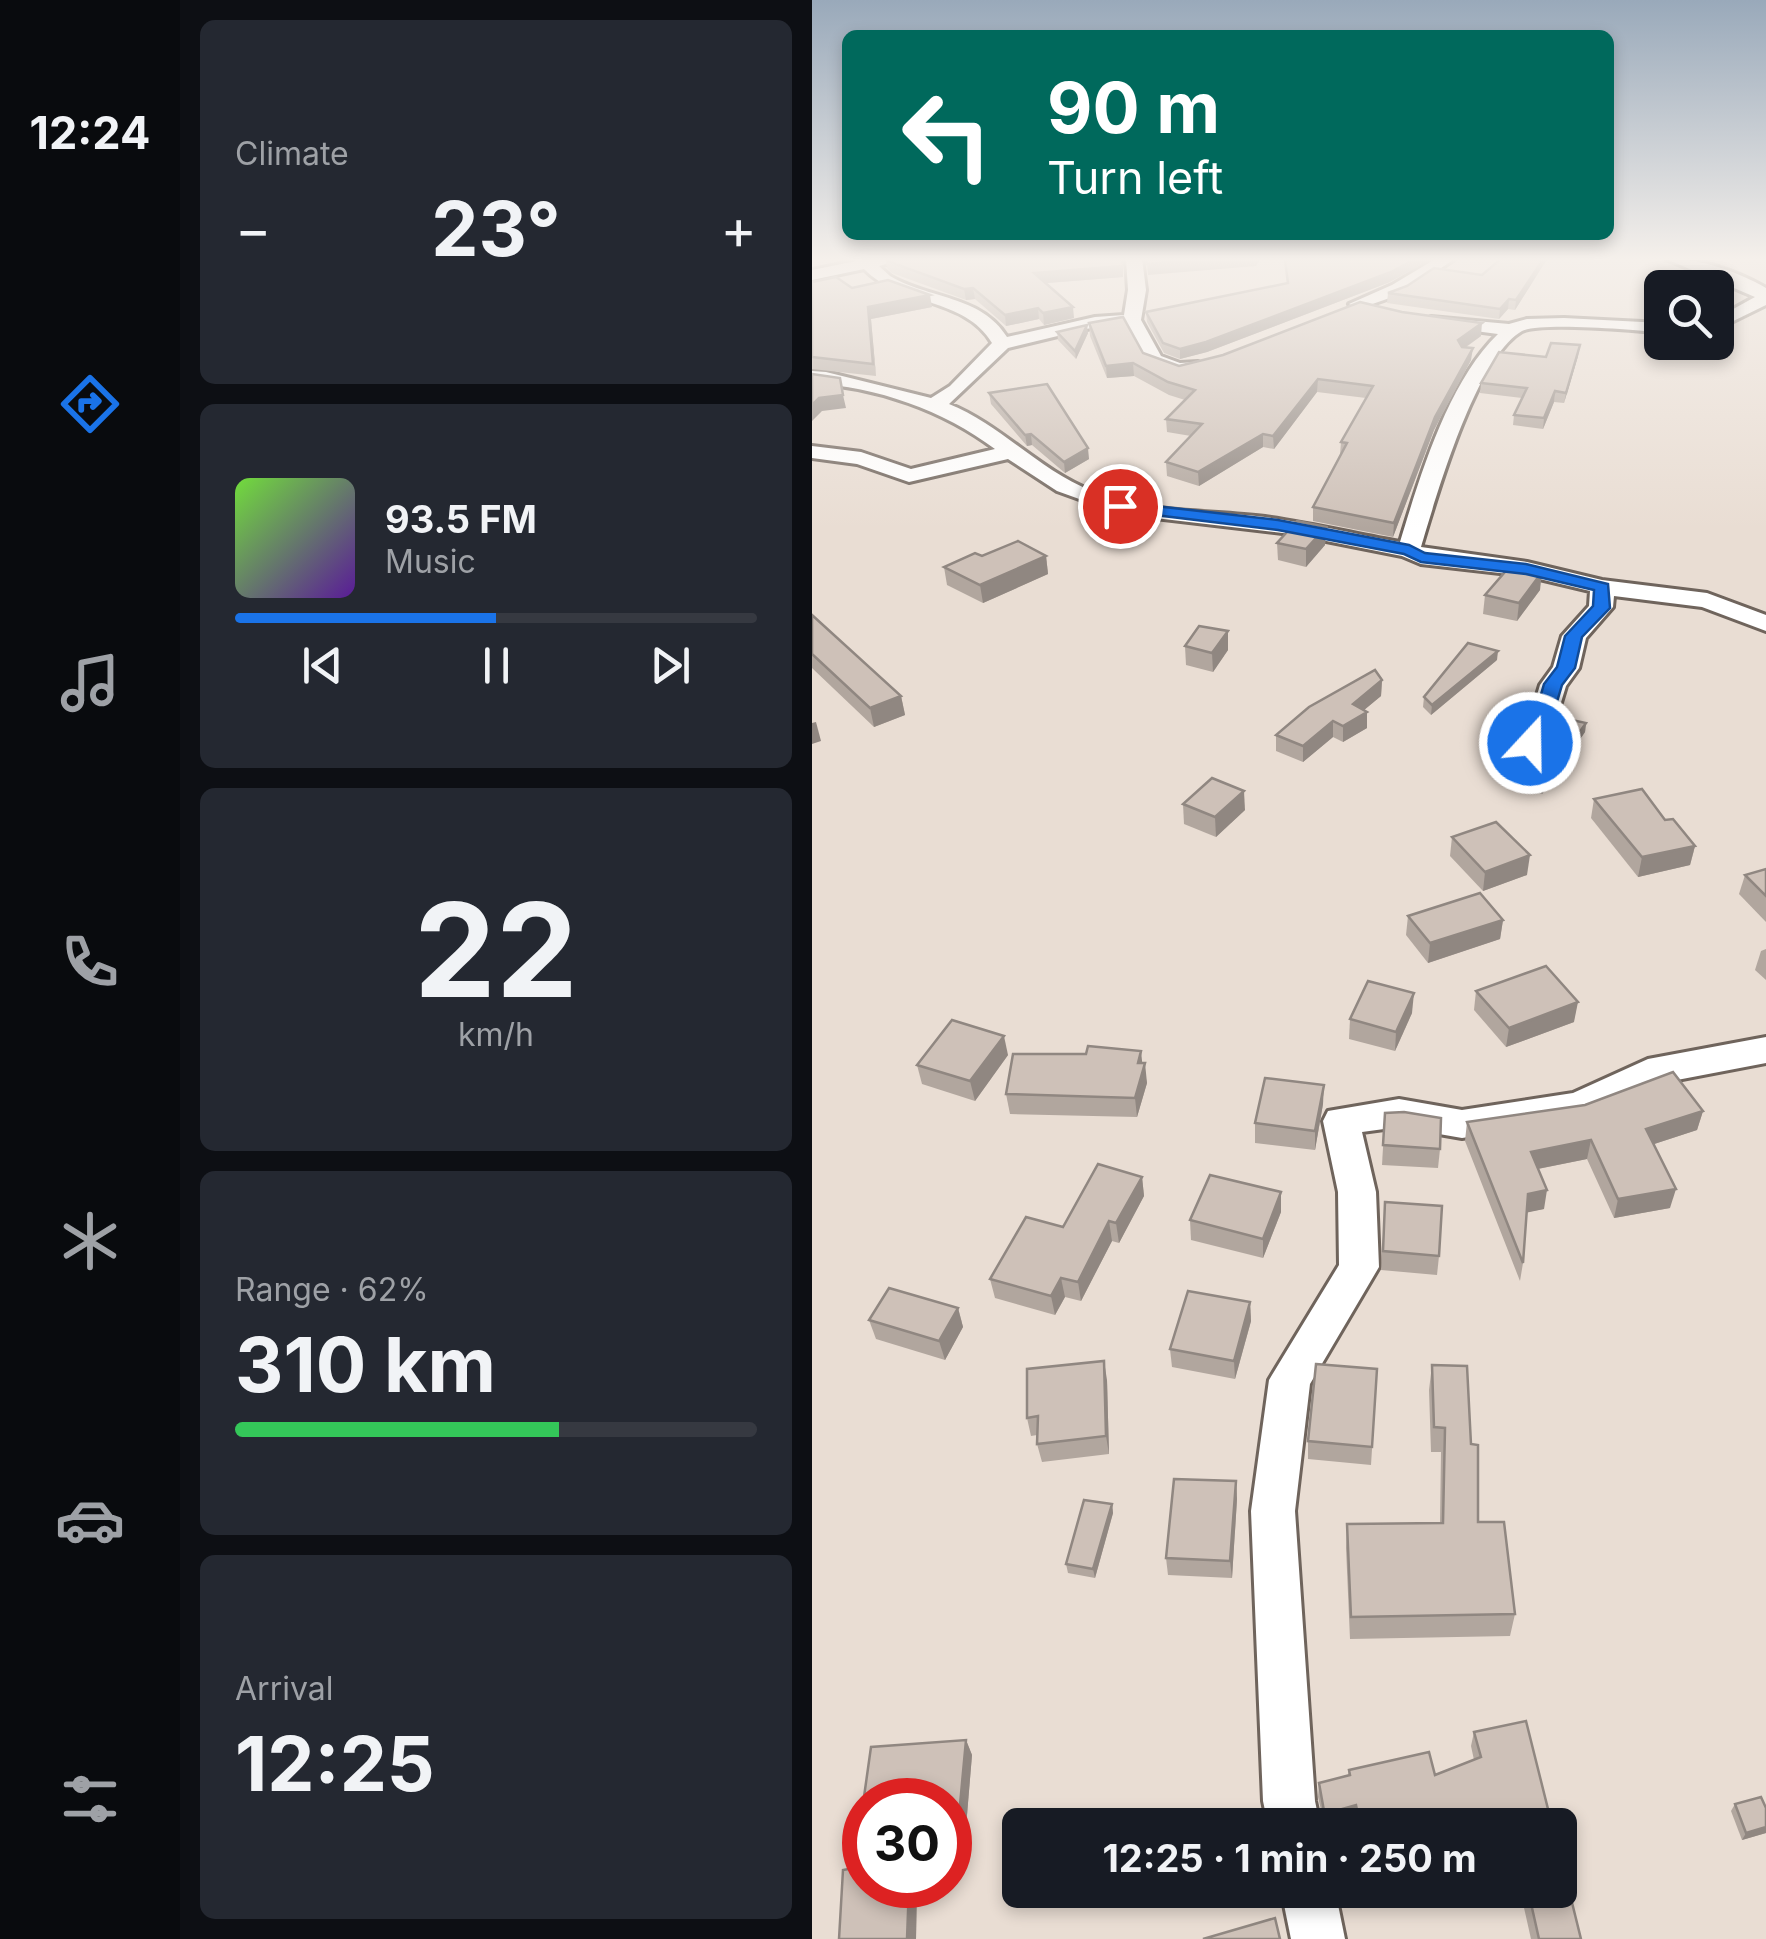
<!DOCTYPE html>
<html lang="en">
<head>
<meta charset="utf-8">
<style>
	body { margin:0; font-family:Inter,sans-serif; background:#242831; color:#f1f3f6; height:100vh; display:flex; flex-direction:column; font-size:38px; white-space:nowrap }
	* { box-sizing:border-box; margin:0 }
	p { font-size:32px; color:#9ea1a6 }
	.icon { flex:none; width:55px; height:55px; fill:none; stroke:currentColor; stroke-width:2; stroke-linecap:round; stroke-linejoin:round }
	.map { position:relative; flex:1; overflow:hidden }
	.drawer { display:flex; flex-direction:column; gap:20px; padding:20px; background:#0d0f14; width:632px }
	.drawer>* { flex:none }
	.banner { position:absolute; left:30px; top:30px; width:772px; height:210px; border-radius:15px; box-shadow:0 5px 15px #0003; background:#00695c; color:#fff; overflow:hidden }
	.fabs { position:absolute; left:832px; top:270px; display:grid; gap:20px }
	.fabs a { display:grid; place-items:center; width:90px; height:90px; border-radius:15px; background:#171b24; box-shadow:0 5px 15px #0003; font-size:50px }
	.speed { position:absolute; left:30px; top:1778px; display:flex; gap:20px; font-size:50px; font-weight:700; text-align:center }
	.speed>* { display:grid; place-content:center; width:130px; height:130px; border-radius:50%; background:#171b24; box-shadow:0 5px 15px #0003; line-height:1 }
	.speed .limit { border:15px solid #d22; background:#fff; color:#111 }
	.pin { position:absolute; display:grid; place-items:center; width:85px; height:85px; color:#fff; margin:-42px; border:5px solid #fff; border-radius:50%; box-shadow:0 2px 10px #0007 }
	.me { position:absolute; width:110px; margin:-55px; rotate:21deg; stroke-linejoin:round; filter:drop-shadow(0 0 8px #0008) }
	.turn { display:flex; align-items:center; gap:35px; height:210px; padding:0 40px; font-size:45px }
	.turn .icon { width:130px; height:130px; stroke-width:2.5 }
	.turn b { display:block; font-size:70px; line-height:85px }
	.big { font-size:75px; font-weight:700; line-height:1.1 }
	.drawer .widget { flex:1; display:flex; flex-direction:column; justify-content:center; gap:15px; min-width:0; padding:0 35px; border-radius:15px; background:#242831 }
	.drawer .dial { align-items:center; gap:0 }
	.dial b { font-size:130px; line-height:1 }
	.song { display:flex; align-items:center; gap:30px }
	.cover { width:120px; height:120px; border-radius:15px; background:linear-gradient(135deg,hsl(100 70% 55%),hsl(270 70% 35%)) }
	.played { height:10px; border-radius:5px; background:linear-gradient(90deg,#1a73e8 50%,#363941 50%) }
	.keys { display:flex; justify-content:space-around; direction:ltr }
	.heat { display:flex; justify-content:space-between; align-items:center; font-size:55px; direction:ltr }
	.charge { height:15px; border-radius:8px; background:linear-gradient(90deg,#34c759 62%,#363941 0) }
	.trip { position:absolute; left:190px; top:1808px; width:575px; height:100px; border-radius:15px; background:#171b24; box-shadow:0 5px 15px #0003; font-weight:700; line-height:100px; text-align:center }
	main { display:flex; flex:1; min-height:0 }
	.tab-bar { display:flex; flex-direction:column; width:180px; justify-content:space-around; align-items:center; background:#090b0e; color:#9ea1a6 }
	.tab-bar .icon { width:70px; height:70px }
	.tab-bar .selected { color:#1a73e8 }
	.tab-bar b { font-size:45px; color:#f1f3f6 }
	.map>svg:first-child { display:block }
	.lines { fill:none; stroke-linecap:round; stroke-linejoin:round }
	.street-casing { stroke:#6f645c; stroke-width:6 }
	.street { fill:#fff; fill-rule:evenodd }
	.wall { fill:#b1a69e }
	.shaded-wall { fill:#908781 }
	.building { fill:#cec1b8; stroke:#908781; stroke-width:2.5 }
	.route { fill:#1a73e8; stroke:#114b97; stroke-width:2.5 }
</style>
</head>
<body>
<main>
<nav class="tab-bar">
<b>12:24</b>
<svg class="icon selected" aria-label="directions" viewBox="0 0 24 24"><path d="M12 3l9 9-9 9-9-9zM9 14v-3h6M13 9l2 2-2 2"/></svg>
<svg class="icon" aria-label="music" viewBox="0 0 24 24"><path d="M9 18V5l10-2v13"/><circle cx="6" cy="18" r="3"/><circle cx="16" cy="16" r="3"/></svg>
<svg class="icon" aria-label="phone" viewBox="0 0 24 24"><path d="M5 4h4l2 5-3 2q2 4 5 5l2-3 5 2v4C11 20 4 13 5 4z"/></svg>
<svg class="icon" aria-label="climate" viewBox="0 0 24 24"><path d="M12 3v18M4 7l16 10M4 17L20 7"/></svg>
<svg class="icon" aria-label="car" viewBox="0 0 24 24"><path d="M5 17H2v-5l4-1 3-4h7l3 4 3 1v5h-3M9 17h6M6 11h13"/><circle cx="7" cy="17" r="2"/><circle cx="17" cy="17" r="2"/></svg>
<svg class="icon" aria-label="filters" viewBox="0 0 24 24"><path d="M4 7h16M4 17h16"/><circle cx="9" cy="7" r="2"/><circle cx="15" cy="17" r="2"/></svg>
</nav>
<section class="drawer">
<div class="widget"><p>Climate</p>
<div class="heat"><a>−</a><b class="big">23°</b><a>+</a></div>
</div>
<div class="widget">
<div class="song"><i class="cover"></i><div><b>93.5 FM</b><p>Music</p></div></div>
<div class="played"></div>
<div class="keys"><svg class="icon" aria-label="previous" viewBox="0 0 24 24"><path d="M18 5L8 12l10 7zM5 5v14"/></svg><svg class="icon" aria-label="pause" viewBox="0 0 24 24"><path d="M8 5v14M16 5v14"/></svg><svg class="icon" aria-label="next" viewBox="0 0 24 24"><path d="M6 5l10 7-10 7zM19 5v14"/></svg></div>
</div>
<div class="widget dial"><b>22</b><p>km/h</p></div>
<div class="widget"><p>Range · 62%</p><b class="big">310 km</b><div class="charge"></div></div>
<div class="widget"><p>Arrival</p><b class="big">12:25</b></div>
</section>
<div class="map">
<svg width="954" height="1939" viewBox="0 0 954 1939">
	<rect width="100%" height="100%" fill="#e9ddd3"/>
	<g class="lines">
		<defs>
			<g id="street">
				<path d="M42,258H79L78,263L67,266L78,276C116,299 169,295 195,337L283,317L312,315L316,290L314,258H330L334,290L329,320L349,356L368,363L386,362V370L367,375L335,364L314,326L283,327L196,348L137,404C189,425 227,470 280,491C334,514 395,510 453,517C498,523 543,534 588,542C608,476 636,382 686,334L625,326L619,325V317L697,324L715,319L752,318L850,323V333C826,330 729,322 710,331C664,357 624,497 609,547L715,562L790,580L895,593L954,615V631L890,607L802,596L801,607L774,638L767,668L754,686L743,722L728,749H708L704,743L717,722L728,685L741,667L750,636L777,606L778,591L715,576L609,564L590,556L479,534L309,514L245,491L196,459L97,482L45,464L0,458V446L49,452L99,469L183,449C131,410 65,387 0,383V371L14,372L119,398L138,386L180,343C153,297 88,306 52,269L0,280V270L44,261Z"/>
				<path d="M625,258H644L592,293L546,309L537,304L580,285Z"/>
				<path d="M852,258C886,258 925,271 954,288V305L905,329V318L943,297Z"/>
				<path d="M954,1037V1063L844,1084L768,1120L650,1138L587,1127L550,1132L564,1192L567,1267L498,1384L483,1511L503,1801L508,1825H456L451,1801L439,1511L457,1380L527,1265L526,1192L511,1121L516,1111L587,1099L650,1110L761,1093L836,1059Z"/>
				<path d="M469,1890H523L533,1939H479Z"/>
			</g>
		</defs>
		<use href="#street" class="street-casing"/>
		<use href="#street" class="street"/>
	</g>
	<g class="wall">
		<path d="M73,258H311V277L234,283L262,318L232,325L227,319L194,326L163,299L154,300L80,273L75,268Z"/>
		<path d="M735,259L703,310L696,309L687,319L575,303L576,293L670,275Z"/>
		<path d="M473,260L578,282L395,352L368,359L352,353L335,322L334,312L475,283Z"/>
		<path d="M0,282L40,288L120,307L59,319L64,376L0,369Z"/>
		<path d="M277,323L331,353L367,366L669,336L653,348L659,360L622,430L581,537L501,521V507L528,455L529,442L554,398L505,392L462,449L451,447L387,486L355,476L354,462L379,436L355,432L354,419L373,400L357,395L322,376L295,378L278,336Z"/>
		<path d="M245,332L276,333L264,359L246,340Z"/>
		<path d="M766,356L752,403L742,402L731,429L701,425L702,415L710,398L668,393L669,383L734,357Z"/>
		<path d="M177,393L277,459L253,473L220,445L215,446L179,404Z"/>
		<path d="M514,527L513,545L494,567L466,560L465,543Z"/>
		<path d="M170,556H234L236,574L171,603L135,585L132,567Z"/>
		<path d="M728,590L705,621L671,614L673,595Z"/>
		<path d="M0,615L89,696L93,715L62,727L0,668Z"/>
		<path d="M373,646L416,650L401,672L374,665Z"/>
		<path d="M685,660L619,715L611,707L612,697Z"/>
		<path d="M570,680L569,696L552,710L555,728L531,742L521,737L491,762L464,751V735Z"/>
		<path d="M774,723L773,732L730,794L709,787L710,777L733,741Z"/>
		<path d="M782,799L853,820L883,846L878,865L826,877L779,818Z"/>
		<path d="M371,804L433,810L404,837L372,824Z"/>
		<path d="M640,837L715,875L671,891L638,856Z"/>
		<path d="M954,869V922L927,894L933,875Z"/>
		<path d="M596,916L691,920L688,939L616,963L594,935Z"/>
		<path d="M954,949V980L943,970L949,951Z"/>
		<path d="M664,991L762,1022L694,1047L662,1010Z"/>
		<path d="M600,1013L583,1051L537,1039L538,1019Z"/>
		<path d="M196,1055L163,1101L110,1084L105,1065Z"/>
		<path d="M330,1063L335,1083L325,1117L198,1114L194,1094Z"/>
		<path d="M511,1104L503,1150L443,1143V1123Z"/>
		<path d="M891,1111L885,1130L842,1144L858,1208L802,1218L775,1159L726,1169L732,1209L715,1212L711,1263L708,1281L653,1141L655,1122Z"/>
		<path d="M573,1113L628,1149L626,1168L570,1165Z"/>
		<path d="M330,1177L332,1196L307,1243L300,1241L269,1301L253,1297L243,1315L183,1298L178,1279L251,1227Z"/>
		<path d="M573,1202L627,1256L625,1275L569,1270Z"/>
		<path d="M469,1212L451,1258L379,1240L378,1220Z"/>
		<path d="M438,1302L439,1321L423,1379L360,1367L358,1349Z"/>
		<path d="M146,1308L151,1327L133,1360L64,1339L57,1320Z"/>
		<path d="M620,1365L659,1444L666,1522L703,1614L698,1636L538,1639L534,1548L535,1524L628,1523L629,1452H619L617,1390Z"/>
		<path d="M565,1369L559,1465L496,1459V1441Z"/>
		<path d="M295,1380L297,1454L230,1462L225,1444V1435L219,1436L215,1418Z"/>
		<path d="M424,1481L425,1499L420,1578L356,1575L354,1558Z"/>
		<path d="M300,1504L301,1513L283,1578L256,1573L254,1564Z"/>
		<path d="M662,1732L740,1825H544L542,1818L510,1814L506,1797L507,1783L536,1775L537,1770L623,1775L662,1760L659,1746Z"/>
		<path d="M154,1740L160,1755L152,1851L138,1852V1800H52V1885H105L104,1939H27L31,1870L42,1868L59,1747Z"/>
		<path d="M923,1804L954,1808V1833L930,1840L919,1811Z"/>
		<path d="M708,1890H748L769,1939H719Z"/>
	</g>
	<g class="shaded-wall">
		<path d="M409,258H449L444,266L336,275L335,264Z"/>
		<path d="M605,258H622L578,282L395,352L368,359V349Z"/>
		<path d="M732,258H737L735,259L703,310L704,300Z"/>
		<path d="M311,266V277L223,284L222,273Z"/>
		<path d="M161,288L163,299L154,300L152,289Z"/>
		<path d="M118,295L120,307L59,319L64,376L56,307Z"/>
		<path d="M697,299L696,309L687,319L688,309Z"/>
		<path d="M261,307L262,318L232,325L231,313Z"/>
		<path d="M226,308L227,319L194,326L193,315Z"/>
		<path d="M670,323L669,336L645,353L646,340Z"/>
		<path d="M275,325L276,333L264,359L263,351Z"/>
		<path d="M768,345L766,356L752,403L754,393Z"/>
		<path d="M661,348L659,360L622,430L581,537L582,523L623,417Z"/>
		<path d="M321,363L322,376L295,378L294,366Z"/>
		<path d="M506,379L505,392L462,449L461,436Z"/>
		<path d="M743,391L742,402L731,429L732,418Z"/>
		<path d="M31,395L34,408L10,411L0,421V405L7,398Z"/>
		<path d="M219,434L220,445L215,446L213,435Z"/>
		<path d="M451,434V447L387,486L386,472Z"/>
		<path d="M276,448L277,459L253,473L252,462Z"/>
		<path d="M514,527L513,545L494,567V549Z"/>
		<path d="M234,556L236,574L171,603L168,585Z"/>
		<path d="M730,572L728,590L705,621L707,603Z"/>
		<path d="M416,631V650L401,672L400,653Z"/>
		<path d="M686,651L685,660L619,715L620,705Z"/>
		<path d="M570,680L569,696L540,720L541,704Z"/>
		<path d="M89,696L93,715L62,727L58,708Z"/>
		<path d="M555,712V728L531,742V726Z"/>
		<path d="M521,721V737L491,762V746Z"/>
		<path d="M4,722L9,741L0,744V723Z"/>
		<path d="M774,723L773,732L730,794L731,784Z"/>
		<path d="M432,791L433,810L404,837L403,817Z"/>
		<path d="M883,846L878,865L826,877L830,857Z"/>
		<path d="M718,855L715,875L671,891L673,872Z"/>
		<path d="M691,920L688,939L616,963L618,943Z"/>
		<path d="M602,993L600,1013L583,1051L584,1032Z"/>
		<path d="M766,1002L762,1022L694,1047L697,1028Z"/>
		<path d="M192,1036L196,1055L163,1101L158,1081Z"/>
		<path d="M329,1051L331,1070L333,1063L335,1083L325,1117L323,1098L326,1063Z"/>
		<path d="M512,1085L511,1104L503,1150V1131Z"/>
		<path d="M891,1111L885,1130L830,1148L834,1129Z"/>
		<path d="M779,1140L775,1159L715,1171L719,1152Z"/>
		<path d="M330,1177L332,1196L307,1243L304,1223Z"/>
		<path d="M864,1189L858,1208L802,1218L806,1199Z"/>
		<path d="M735,1190L732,1209L713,1213L716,1194Z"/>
		<path d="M469,1192V1212L451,1258V1239Z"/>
		<path d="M297,1221L300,1241L269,1301L266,1282Z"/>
		<path d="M249,1278L253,1297L243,1315L239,1296Z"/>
		<path d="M438,1302L439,1321L423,1379L422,1361Z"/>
		<path d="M146,1308L151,1327L133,1360L127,1341Z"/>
		<path d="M292,1361L295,1380L297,1454L294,1436Z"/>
		<path d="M424,1481L425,1499L420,1578L418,1561Z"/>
		<path d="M300,1504L301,1513L283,1578L281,1569Z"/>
		<path d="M154,1740L160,1755L152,1851L145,1837Z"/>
		<path d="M544,1805L542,1818L520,1825H509V1815Z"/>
		<path d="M954,1827V1833L930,1840L934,1833Z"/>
		<path d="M97,1885H105L104,1939H95Z"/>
	</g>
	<g class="building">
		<path d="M74,258H310L311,266L222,273L261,307L231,313L226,308L193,315L161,288L152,289L78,262Z"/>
		<path d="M334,258H409L335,264Z"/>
		<path d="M535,258H605L579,272L394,342L368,349L351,343L334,312L476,283L473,260H531Z"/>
		<path d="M690,258H732L704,300L697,299L688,309L576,293L595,286L622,268L670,275Z"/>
		<path d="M24,277L40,288L76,280L118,295L56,307L61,364L0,357V282Z"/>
		<path d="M548,302L590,312L670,323L646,340L650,347L661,348L623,417L582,523L501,507L535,443L529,442L561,386L506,379L461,436L451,434L386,472L354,462L390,424L354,419L383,390L356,382L321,363L294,366L277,323L311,317L331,353L367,366L411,355Z"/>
		<path d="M275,325L263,351L245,332Z"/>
		<path d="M739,343L768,345L754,393L743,391L732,418L702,415L715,388L669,383L687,352L734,357Z"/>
		<path d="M0,374L28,378L31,395L7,398L0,405Z"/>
		<path d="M235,384L276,448L252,462L219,434L213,435L177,393Z"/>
		<path d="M485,521L514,527L494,549L465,543Z"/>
		<path d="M206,541L234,556L168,585L132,567L163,553L170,556Z"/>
		<path d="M699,565L730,572L707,603L673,595Z"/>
		<path d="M0,615L89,696L58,708L0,654Z"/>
		<path d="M387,626L416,631L400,653L373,646Z"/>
		<path d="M656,643L686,651L620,705L612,697Z"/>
		<path d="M563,670L570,680L541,704L555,712L531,726L521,721L491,746L464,735L497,707Z"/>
		<path d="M746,717L774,723L731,784L710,777L726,743L733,741Z"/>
		<path d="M400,778L432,791L403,817L371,804Z"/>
		<path d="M830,789L853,820L861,819L883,846L830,857L782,799Z"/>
		<path d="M684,822L718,855L673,872L640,837Z"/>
		<path d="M954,869V896L933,875Z"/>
		<path d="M668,893L691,920L618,943L596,916Z"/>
		<path d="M734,966L766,1002L697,1028L664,991Z"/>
		<path d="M556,981L602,993L584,1032L538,1019Z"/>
		<path d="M140,1020L192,1036L158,1081L105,1065Z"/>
		<path d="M276,1046L329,1051L326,1063H333L323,1098L194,1094L201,1054H274Z"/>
		<path d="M861,1072L891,1111L834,1129L864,1189L806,1199L779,1140L719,1152L735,1190L716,1194L711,1263L655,1122L773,1105Z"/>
		<path d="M453,1078L512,1085L503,1131L443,1123Z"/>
		<path d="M592,1112L629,1118L628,1149L571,1145L573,1113Z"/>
		<path d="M286,1164L330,1177L304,1223L297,1221L266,1282L249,1278L239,1296L178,1279L214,1217L251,1227Z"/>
		<path d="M398,1175L469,1192L451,1239L378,1220Z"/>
		<path d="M573,1202L630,1206L627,1256L571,1251Z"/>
		<path d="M77,1288L146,1308L127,1341L57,1320Z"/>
		<path d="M376,1291L438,1302L422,1361L358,1349Z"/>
		<path d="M292,1361L294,1436L225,1444L226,1416L215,1418V1369Z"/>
		<path d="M504,1364L565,1369L560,1447L496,1441Z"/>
		<path d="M620,1365L655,1366L659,1444L666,1445V1522H692L703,1614L539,1617L535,1524L631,1523L633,1428L622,1427Z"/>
		<path d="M362,1479L424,1481L418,1561L354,1558Z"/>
		<path d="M272,1500L300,1504L281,1569L254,1564Z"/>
		<path d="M714,1721L740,1825H548L544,1805L509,1815L512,1811L507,1783L538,1775L537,1770L617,1752L623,1775L669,1757L662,1732Z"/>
		<path d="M154,1740L145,1837H138V1800H52V1885H97L95,1939H27L31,1870L42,1868L59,1747Z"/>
		<path d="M949,1797L954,1808V1827L934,1833L923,1804Z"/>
		<path d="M748,1854L769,1939H727L716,1890H748Z"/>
		<path d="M463,1918L468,1939H391Z"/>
	</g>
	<linearGradient id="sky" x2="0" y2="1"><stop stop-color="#99a9ba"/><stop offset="0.49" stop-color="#f5f0eb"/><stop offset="1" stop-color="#f5f0eb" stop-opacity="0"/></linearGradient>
	<rect width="954" height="529" fill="url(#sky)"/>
	<path class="route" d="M308,502L466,520L597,545L613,553L714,564L796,584L798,608L770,637L763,668L750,685L739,722L724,747L718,748L708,743L721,722L732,684L745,667L753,636L781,606L782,590L714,574L609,562L592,554L466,530L302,510L300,506Z"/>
</svg>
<div class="fabs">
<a><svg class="icon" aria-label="search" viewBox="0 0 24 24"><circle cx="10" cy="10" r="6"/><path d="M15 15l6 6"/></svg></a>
</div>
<div class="speed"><div class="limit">30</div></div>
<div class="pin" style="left:308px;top:506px;background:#d93025"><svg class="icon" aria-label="arrive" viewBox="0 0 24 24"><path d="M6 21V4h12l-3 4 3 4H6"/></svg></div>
<svg class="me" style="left:718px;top:743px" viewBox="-20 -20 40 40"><circle r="17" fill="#1a73e8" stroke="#fff" stroke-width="3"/><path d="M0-11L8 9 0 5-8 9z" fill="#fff"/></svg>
<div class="trip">12:25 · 1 min · 250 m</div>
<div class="banner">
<div class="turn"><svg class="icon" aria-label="left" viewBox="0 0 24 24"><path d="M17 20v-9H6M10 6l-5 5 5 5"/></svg><div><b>90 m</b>Turn left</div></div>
</div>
</div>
</main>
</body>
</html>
